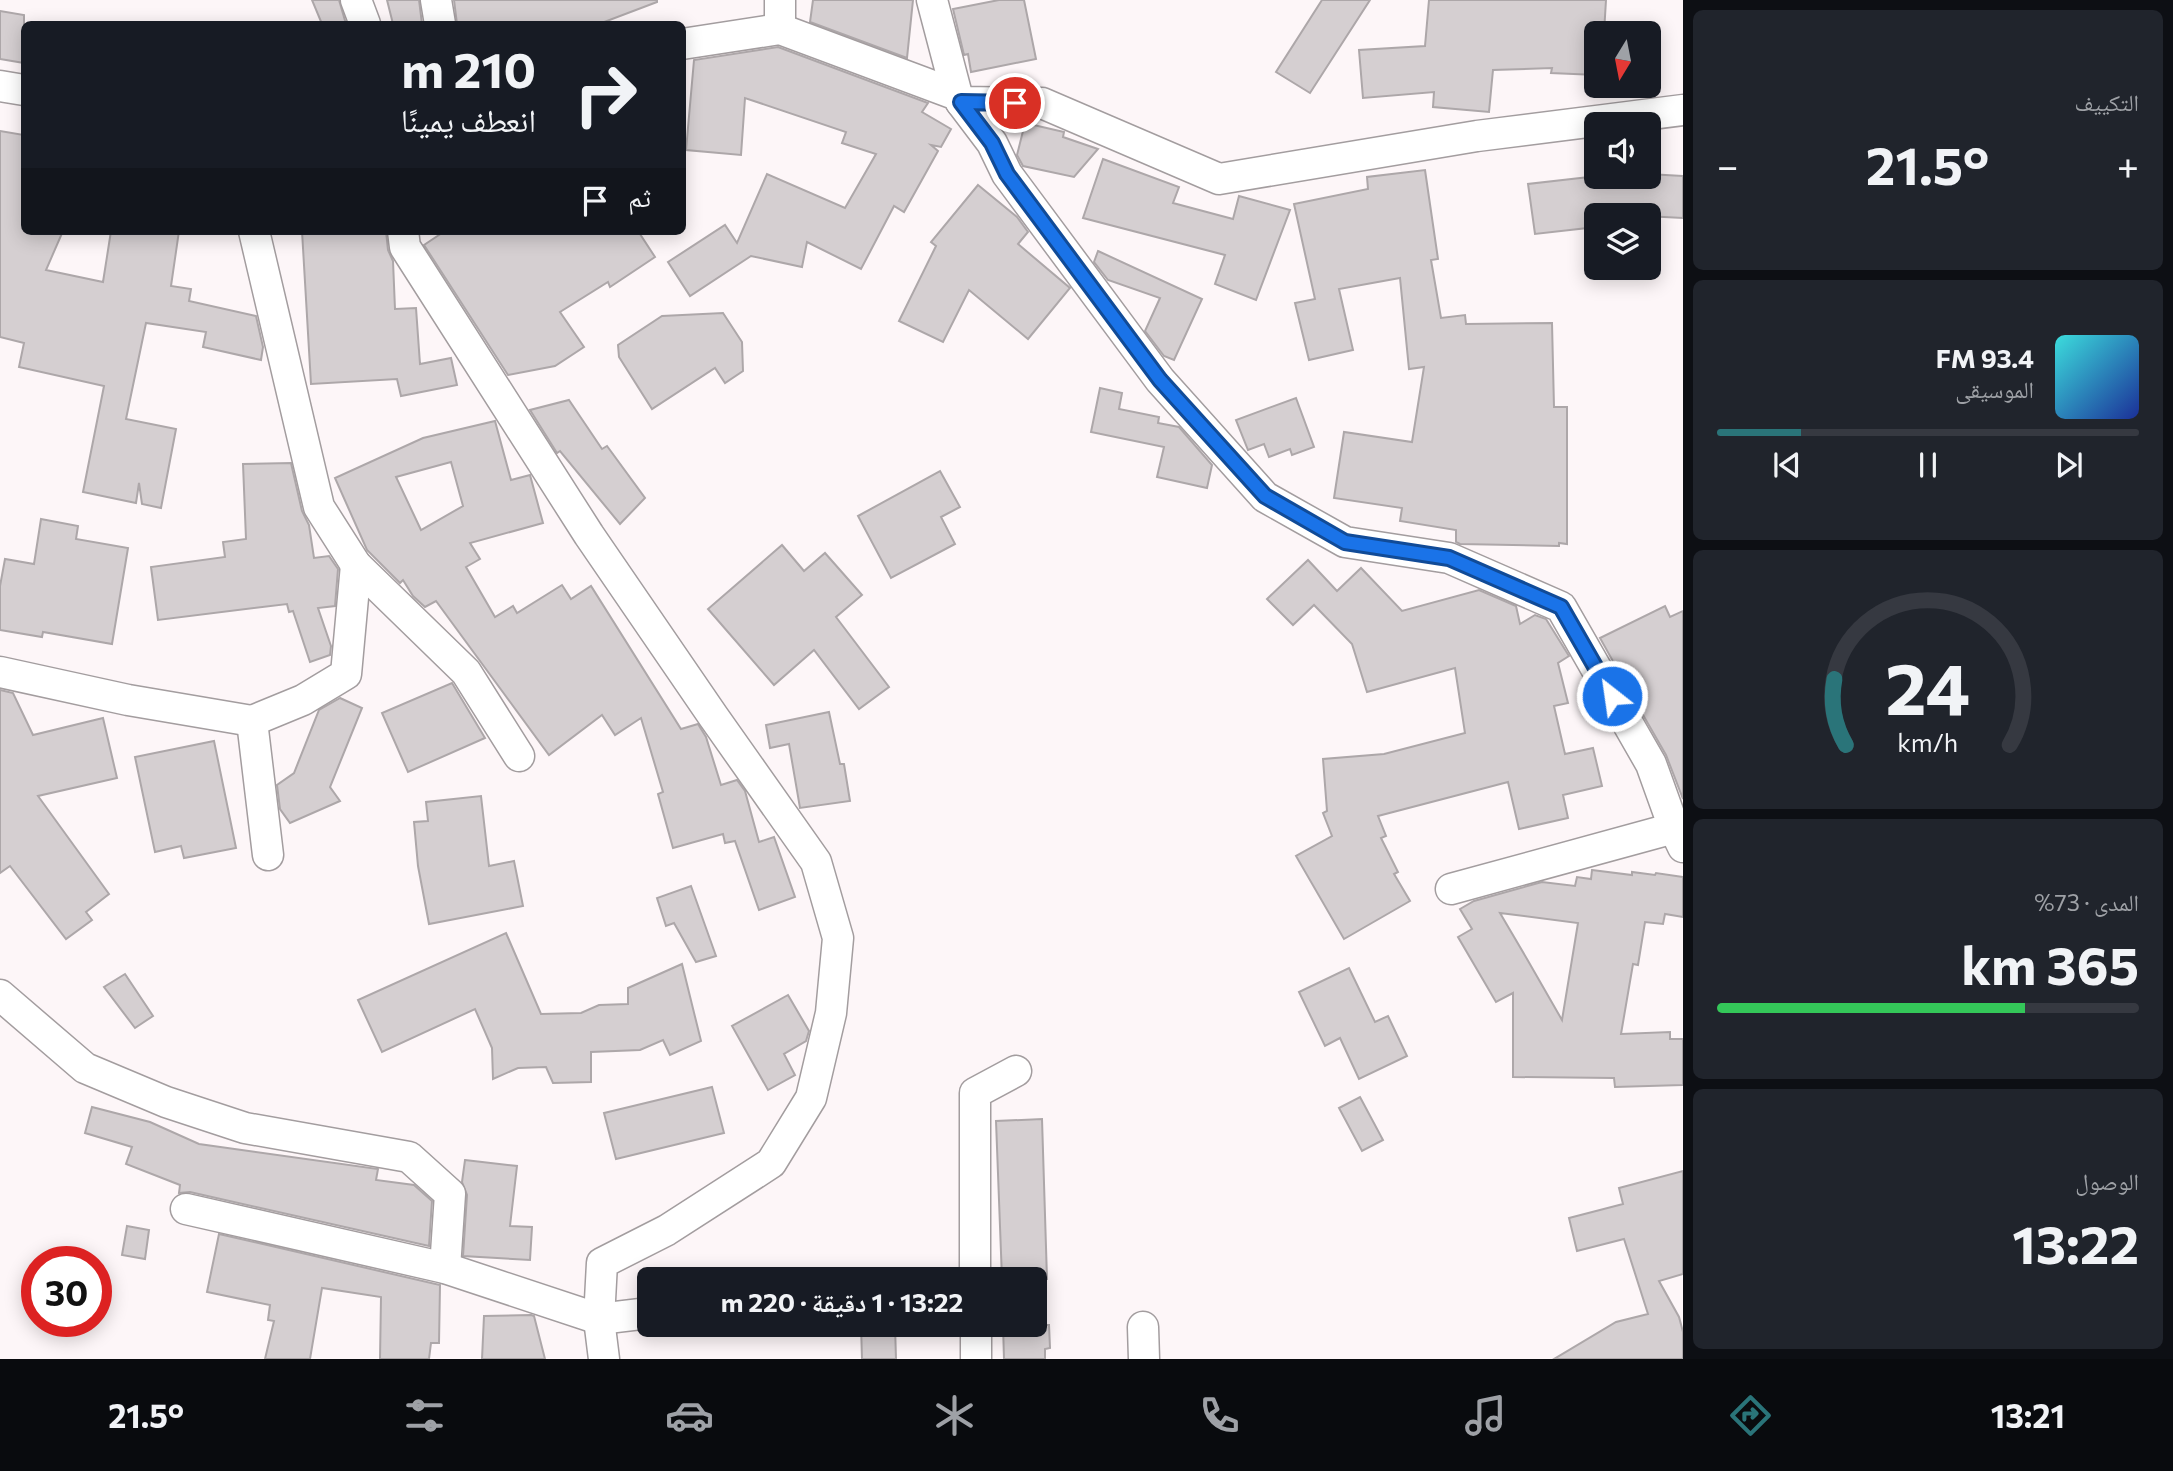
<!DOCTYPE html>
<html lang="ar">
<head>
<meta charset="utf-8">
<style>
	body { margin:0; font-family:Commissioner,"Noto Naskh Arabic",sans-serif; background:#20242c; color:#f1f3f6; direction:rtl; height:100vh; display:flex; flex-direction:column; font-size:26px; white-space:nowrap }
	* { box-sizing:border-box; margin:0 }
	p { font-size:23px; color:#9ea1a6 }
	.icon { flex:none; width:38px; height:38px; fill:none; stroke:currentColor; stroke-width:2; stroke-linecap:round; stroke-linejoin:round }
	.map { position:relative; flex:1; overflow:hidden; direction:ltr }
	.sheet { display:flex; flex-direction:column; gap:10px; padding:10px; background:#0d0f14; width:490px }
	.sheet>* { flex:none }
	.guide { position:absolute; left:21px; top:21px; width:665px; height:214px; border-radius:10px; box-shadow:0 4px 18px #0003; direction:rtl; background:#171b24; color:#f1f3f6; overflow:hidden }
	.needle { width:46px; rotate:190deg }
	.tools { position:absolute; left:1584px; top:21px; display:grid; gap:14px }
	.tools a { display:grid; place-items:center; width:77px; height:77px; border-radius:10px; background:#171b24; box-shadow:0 4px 18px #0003; font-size:35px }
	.speed { position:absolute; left:21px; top:1246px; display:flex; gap:14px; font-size:35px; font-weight:700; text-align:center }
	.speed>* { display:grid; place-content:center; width:91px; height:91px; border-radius:50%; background:#171b24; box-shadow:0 4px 18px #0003; line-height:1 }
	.speed .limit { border:10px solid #d22; background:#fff; color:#111 }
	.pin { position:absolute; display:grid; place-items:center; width:60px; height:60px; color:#fff; margin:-30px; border:4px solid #fff; border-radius:50%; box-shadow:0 2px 7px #0007 }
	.me { position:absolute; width:77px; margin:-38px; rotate:330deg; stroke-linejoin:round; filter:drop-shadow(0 0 5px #0008) }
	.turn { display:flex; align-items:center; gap:24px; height:147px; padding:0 35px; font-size:32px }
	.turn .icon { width:91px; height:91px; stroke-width:2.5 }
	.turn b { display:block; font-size:49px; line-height:60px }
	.then { display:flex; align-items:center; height:66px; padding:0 35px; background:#0003; gap:14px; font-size:26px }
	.big { font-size:52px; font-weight:700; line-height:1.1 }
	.sheet .widget { flex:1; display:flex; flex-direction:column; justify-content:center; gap:10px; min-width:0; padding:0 24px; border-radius:10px; background:#20242c }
	.sheet .dial { align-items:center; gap:0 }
	.dial svg { height:182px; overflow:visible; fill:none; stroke:#363941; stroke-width:7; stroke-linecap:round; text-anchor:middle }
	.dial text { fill:#f1f3f6; stroke:none }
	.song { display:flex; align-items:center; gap:21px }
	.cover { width:84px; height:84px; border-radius:10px; background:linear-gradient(135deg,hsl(180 70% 55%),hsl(230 70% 35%)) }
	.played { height:7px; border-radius:4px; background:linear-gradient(90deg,#2a7479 20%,#363941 20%) }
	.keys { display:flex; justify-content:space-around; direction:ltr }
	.heat { display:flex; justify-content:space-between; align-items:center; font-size:38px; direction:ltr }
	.charge { height:10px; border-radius:5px; background:linear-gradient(90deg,#34c759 73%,#363941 0) }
	.trip { position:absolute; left:637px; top:1267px; width:410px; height:70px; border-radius:10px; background:#171b24; box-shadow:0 4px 18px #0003; font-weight:700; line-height:70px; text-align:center; direction:rtl }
	.tab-bar { display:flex; height:112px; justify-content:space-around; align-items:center; background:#090b0e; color:#9ea1a6 }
	.tab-bar .icon { width:49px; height:49px }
	.tab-bar .current { color:#2a7479 }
	.tab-bar b { font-size:32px; color:#f1f3f6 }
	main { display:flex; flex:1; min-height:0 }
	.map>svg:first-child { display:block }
	.building { fill:#d5cfd1; stroke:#ada7a9; stroke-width:2; fill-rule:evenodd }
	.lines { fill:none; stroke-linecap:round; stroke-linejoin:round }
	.minor-casing { stroke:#a39d9f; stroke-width:33 }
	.minor { stroke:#fff; stroke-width:30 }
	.route-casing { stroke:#114b97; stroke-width:18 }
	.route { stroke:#1a73e8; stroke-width:12 }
</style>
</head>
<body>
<main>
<section class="sheet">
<div class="widget"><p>التكييف</p>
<div class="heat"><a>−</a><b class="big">21.5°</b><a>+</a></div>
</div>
<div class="widget">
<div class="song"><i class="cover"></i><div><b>93.4 FM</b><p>الموسيقى</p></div></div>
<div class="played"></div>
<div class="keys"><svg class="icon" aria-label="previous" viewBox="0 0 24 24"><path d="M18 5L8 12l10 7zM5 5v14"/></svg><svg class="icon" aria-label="pause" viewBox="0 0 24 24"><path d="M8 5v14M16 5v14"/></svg><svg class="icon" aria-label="next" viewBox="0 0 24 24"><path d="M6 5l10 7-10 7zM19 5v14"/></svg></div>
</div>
<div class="widget dial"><svg viewBox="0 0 100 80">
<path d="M14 69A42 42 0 1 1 86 69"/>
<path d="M14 69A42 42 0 0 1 9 40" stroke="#2a7479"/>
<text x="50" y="56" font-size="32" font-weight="700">24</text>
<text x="50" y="72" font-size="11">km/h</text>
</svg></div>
<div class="widget"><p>المدى · 73%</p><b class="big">365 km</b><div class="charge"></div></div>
<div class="widget"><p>الوصول</p><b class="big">13:22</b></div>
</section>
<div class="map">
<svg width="1683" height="1359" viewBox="0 0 1683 1359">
	<rect width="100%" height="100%" fill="#fdf6f8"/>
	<g class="building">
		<path d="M312,0H339L346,24H322Z"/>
		<path d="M387,0H419L422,24H393Z"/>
		<path d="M454,0H657V2L599,24H457Z"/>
		<path d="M813,0H913L907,58L810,22Z"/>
		<path d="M999,0H1024L1036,59L971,72L968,54L964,55L953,9Z"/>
		<path d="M1322,0H1370L1310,93L1276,72Z"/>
		<path d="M1429,0H1606L1604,33H1596V75L1551,73L1552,68L1493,70L1489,112L1433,107L1434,92L1363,98L1359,50L1425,46Z"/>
		<path d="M0,11L24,15V63L0,59Z"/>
		<path d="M778,47L928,103L922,112L951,129L941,147L931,145L938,151L904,212L894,206L861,269L807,242L802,267L751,256L690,296L668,262L725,225L737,243L767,174L845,208L876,154L842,143L846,132L745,98L741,155L686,150L694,60Z"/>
		<path d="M1025,123L1064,132L1063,137L1098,149L1074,177L1023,166L1017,155Z"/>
		<path d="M0,131L24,135V231H63L46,270L103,282L111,231H179L171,286L191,289L189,301L256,316L263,347L261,360L203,347L206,332L146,323L126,419L176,429L161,508L142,504L139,483L136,503L83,492L104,386L19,367L24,343L0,337Z"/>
		<path d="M1103,159L1179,187L1173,203L1233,219L1239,196L1290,210L1256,300L1215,284L1225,255L1083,218Z"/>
		<path d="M1425,170L1438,259L1431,260L1441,318L1465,315L1466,324L1552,323L1554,407H1567V544L1559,543V546L1460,544L1456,542V530L1400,521L1402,508L1334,498L1344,432L1412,442L1424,367L1409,369L1400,278L1339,289L1353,350L1309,360L1295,303L1315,299L1294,204L1368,189L1367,177Z"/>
		<path d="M1648,174L1683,176V218L1607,214L1596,215V227L1535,234L1528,184L1589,177H1648Z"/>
		<path d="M978,185L1017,217L1028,232L1018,244L1070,288L1028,339L969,290L943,342L899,321L936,246L931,242Z"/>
		<path d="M302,231H386L388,250L393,261L395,309L416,308L420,364L451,358L457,385L401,396L397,379L311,384Z"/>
		<path d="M445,231H638L655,257L610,287L608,282L560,312L584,347L555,366L508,375L424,245Z"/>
		<path d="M1098,251L1202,299L1174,360L1164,356L1145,331L1160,298L1108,280L1094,262Z"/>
		<path d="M723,313L742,342L743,371L725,383L715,368L652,409L619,357L618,345L662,316Z"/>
		<path d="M1100,388L1122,393L1119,409L1159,417L1158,423L1179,427L1212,465L1207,488L1157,477L1164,447L1091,432Z"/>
		<path d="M1296,398L1314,447L1292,455L1290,449L1269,457L1264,444L1248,450L1236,420Z"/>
		<path d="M569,400L602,449L607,446L645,498L620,524L560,451L557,453L530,410Z"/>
		<path d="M495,421L511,480L530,475L543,523L470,543L480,559L466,567L495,617L513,606L517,613L562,585L571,599L591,586L681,729L698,724L706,737L721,785L737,780L745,791L759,842L774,837L795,897L759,910L735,841L725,843L723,834L673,848L658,794L663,792L641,718L615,735L602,715L549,755L436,601L425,607L413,596L403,580L400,583L367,550L335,478L423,438ZM451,462L463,506L421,530L396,477Z"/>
		<path d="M291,463L302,511L309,525L314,558L329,556L338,569L335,606L318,608L331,646L330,655L310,662L293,611L289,612L287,604L158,620L151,567L225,557L223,542L246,539L243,464Z"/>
		<path d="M940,471L960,507L941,517L955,544L891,578L858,516Z"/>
		<path d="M41,519L78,526L76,539L128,548L112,644L43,632L42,637L0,630V586L5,559L34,564Z"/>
		<path d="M782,545L804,571L825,553L862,595L836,617L889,687L859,709L814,650L774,685L708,609Z"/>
		<path d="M1308,560L1337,591L1361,568L1402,611L1479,590L1516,606L1520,624L1535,615L1546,619L1569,656L1558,663L1568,703L1554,706L1565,754L1593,748L1602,786L1563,795L1568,818L1519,829L1508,782L1378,816L1386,836L1381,838L1398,872L1394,874L1410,901L1344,939L1296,856L1332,836L1323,813L1327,811L1323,759L1384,754L1465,733L1455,668L1367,692L1352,644L1314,605L1293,625L1267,599Z"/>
		<path d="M1665,606L1670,617L1683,611V799L1666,755L1631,694L1626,680L1624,681L1600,638Z"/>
		<path d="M452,683L485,738L408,772L382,713Z"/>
		<path d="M0,690L13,693L33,735L103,718L117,778L38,796L109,894L86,912L92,920L66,939L10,866L0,873Z"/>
		<path d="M340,698L362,708L330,787L340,801L290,823L280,809L277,785L294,773L319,710Z"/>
		<path d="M829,712L840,764H844L850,801L800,808L789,744L770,748L766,725Z"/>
		<path d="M214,741L236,848L184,858L181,846L155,852L135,757Z"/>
		<path d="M481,796L489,866L514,861L523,906L429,924L418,866L414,822L428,821L426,802Z"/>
		<path d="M1592,870L1632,875V872L1655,875L1656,873L1683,877V917L1665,914L1663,924L1645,922L1638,965L1633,964L1621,1034L1670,1032V1039H1683V1085L1615,1087L1614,1078L1513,1077V993L1496,1002L1458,937L1472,929L1460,909L1474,901L1542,882L1575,886L1577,877L1591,879ZM1500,913L1578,923L1562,1020L1527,959Z"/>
		<path d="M691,886L716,956L696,962L674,923L666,926L657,898Z"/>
		<path d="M506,933L541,1014L581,1013L599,1005L628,1004V988L682,964L701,1041L670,1055L663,1040L640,1050L591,1052V1082L553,1083L546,1067L518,1068L493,1079L492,1048L475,1009L382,1052L358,1000Z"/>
		<path d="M1349,968L1375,1022L1388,1016L1407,1056L1359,1079L1340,1038L1325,1046L1299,992Z"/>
		<path d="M125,974L153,1016L135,1028L104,987Z"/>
		<path d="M788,995L809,1031L806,1041L784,1054L795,1075L768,1090L732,1026Z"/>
		<path d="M712,1087L724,1133L616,1159L604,1113Z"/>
		<path d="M1360,1097L1383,1140L1362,1151L1339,1108Z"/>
		<path d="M92,1107L150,1122L199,1144L378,1169L376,1180L414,1185L432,1201L429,1246L190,1192L179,1193L180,1185L126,1164L132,1147L85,1133Z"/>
		<path d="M1042,1119L1047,1279H1002L996,1121Z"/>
		<path d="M465,1160L517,1166L510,1226L532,1227L530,1260L463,1256L467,1195L462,1182Z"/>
		<path d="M1683,1171V1274L1659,1281L1679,1317L1683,1332V1359H1554L1616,1322L1648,1314L1624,1239L1577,1251L1569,1218L1623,1204L1619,1188Z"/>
		<path d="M127,1226L149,1230L145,1259L122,1255Z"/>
		<path d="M219,1234L440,1285L439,1343H431L429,1359H380L381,1297L322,1288L310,1359H265L274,1321L268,1320L270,1305L207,1292Z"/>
		<path d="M531,1315L534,1316L545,1359H482L484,1316Z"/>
		<path d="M861,1325H895L896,1359H862Z"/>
		<path d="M1003,1325H1049L1050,1348L1045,1349V1359H1004Z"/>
	</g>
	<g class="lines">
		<defs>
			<g id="minor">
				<path d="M356,0L365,24"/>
				<path d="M436,0L440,24"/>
				<path d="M932,0L957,95"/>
				<path d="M780,29V0"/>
				<path d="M682,44L780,29L957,95L961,102L1042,103L1219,179L1477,136L1683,110"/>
				<path d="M0,86L24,90"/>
				<path d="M961,102L992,143L1007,174L1160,380L1265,497L1345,542L1449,558L1561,607L1651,764L1674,828L1683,847"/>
				<path d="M254,231L319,507L356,565L466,672L519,756"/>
				<path d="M403,231L405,247L589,535L713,716L816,862L838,938L831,1013L811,1098L771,1163L667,1230L602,1263L599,1319L604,1359"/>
				<path d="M0,672L128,700L252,721"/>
				<path d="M268,855L252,721L303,700L346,674L356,565"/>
				<path d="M1451,889L1674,828"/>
				<path d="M0,995L85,1068L166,1102L245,1128L409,1157L450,1194L445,1268"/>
				<path d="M186,1209L445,1268L599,1319L649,1313"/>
				<path d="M975,1279V1093L1016,1071"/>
				<path d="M976,1325V1359"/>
				<path d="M1143,1327L1144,1359"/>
			</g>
		</defs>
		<use href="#minor" class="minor-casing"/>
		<use href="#minor" class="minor"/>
	</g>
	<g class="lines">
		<defs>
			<path id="route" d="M1015,103L961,102L992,143L1007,174L1160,380L1265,496L1345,542L1449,558L1561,607L1612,696"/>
		</defs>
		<use href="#route" class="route-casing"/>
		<use href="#route" class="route"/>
	</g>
</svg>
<div class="tools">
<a><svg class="needle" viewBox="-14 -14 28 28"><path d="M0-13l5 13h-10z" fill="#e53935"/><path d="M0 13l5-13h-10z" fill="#9ea1a6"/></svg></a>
<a><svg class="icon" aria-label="sound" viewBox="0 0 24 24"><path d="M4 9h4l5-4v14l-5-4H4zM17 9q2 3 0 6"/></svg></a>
<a><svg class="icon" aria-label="layers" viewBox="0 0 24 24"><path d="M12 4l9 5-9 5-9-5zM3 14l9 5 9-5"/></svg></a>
</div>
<div class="speed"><div class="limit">30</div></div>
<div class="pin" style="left:1015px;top:103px;background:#d93025"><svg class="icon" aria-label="arrive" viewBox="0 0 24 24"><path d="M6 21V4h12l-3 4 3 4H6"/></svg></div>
<svg class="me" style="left:1612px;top:696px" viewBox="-20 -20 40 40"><circle r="17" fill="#1a73e8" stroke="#fff" stroke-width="3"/><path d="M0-11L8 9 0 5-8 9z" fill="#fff"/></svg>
<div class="trip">13:22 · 1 دقيقة · 220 m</div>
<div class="guide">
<div class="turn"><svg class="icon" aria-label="right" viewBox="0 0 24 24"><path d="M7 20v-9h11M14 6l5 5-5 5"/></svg><div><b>210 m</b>انعطف يمينًا</div></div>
<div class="then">ثم<svg class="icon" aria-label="arrive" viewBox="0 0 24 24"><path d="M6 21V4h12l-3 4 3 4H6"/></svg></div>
</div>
</div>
</main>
<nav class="tab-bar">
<b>13:21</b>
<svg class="icon current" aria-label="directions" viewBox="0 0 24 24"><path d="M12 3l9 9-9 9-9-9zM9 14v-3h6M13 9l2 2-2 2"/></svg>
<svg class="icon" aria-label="music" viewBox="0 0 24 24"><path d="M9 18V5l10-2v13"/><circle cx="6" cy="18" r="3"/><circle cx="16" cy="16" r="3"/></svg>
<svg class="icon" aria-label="phone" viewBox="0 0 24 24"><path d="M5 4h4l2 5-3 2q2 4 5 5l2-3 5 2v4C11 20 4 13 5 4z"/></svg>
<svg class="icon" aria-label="climate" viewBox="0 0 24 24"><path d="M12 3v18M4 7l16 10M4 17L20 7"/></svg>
<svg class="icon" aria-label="car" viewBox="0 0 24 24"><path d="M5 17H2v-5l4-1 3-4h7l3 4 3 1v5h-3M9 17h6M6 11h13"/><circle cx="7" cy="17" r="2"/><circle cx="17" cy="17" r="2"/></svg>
<svg class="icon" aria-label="filters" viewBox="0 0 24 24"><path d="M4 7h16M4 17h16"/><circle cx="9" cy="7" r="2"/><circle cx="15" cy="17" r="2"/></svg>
<b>21.5°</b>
</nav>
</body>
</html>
